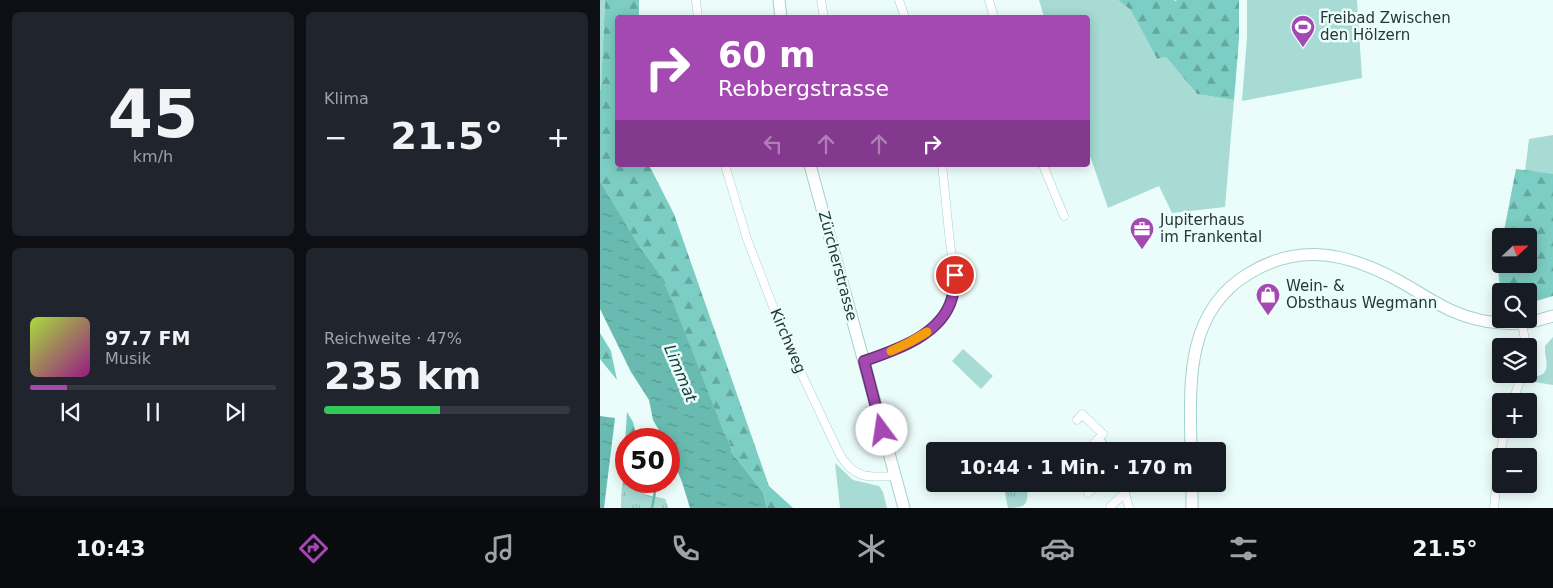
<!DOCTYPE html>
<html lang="de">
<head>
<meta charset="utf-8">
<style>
	body { margin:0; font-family:"DejaVu Sans",sans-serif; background:#20242c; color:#f1f3f6; height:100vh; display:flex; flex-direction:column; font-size:19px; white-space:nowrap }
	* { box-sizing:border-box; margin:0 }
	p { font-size:16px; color:#9ea1a6 }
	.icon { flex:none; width:28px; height:28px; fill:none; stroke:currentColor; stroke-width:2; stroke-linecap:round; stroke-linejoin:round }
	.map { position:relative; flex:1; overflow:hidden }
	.details { display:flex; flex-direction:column; gap:12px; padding:12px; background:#0d0f14; width:600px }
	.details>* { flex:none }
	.hud { position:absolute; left:15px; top:15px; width:475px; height:152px; border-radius:5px; box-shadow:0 2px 12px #0003; background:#a448b2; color:#fff; overflow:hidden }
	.needle { width:32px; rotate:68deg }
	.fabs { position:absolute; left:892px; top:228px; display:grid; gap:10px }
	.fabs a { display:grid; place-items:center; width:45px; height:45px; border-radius:5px; background:#171b24; box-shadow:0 2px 12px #0003; font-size:25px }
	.speed { position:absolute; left:15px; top:428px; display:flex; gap:10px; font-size:25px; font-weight:700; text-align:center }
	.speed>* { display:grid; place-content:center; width:65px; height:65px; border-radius:50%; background:#171b24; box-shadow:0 2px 12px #0003; line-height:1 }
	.speed .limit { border:8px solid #d22; background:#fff; color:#111 }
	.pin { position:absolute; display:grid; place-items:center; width:42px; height:42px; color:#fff; margin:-21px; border:2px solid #fff; border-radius:50%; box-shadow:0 1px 5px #0007 }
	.me { position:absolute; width:55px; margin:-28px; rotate:346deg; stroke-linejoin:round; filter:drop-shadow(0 0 4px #0008) }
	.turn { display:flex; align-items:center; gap:18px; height:105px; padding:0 20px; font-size:22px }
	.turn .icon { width:65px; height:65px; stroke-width:2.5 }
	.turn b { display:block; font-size:35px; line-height:42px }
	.lanes { display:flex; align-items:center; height:48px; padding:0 20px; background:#0003; justify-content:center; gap:25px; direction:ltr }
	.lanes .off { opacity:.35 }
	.big { font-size:38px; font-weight:700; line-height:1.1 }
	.details .widget { flex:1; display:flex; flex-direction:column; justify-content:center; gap:8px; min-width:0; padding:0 18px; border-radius:8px; background:#20242c }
	.details .dial { align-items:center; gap:0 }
	.dial b { font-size:65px; line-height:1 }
	.song { display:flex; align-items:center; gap:15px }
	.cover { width:60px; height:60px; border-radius:8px; background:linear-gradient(135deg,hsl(80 70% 55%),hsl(310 70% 35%)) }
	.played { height:5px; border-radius:2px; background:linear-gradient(90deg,#a448b2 15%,#363941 15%) }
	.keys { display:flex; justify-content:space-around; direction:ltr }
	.heat { display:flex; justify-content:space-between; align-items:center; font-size:28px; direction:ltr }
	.charge { height:8px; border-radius:4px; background:linear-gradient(90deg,#34c759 47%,#363941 0) }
	.details .tiles { flex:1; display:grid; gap:12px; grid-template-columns:repeat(2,1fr) }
	.trip { position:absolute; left:326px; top:442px; width:300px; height:50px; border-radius:5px; background:#171b24; box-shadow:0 2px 12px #0003; font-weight:700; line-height:50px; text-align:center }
	.tabs { display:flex; height:80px; justify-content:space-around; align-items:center; background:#090b0e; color:#9ea1a6 }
	.tabs .icon { width:35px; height:35px }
	.tabs .on { color:#a448b2 }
	.tabs b { font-size:22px; color:#f1f3f6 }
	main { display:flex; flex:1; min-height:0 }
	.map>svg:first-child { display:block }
	.grass { fill:#a7dbd4 }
	.forest { fill:url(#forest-firs) }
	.park { fill:url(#park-tufts) }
	.water { fill:url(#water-ripples) }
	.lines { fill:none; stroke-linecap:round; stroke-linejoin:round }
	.stream { stroke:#69bbb1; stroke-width:2.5 }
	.street-casing { stroke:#a4d2cb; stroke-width:9 }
	.secondary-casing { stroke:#a4d2cb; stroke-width:13 }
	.street { stroke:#fff; stroke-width:8 }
	.secondary { stroke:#fff; stroke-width:11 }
	.route-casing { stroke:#6b2f74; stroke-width:12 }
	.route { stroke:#a448b2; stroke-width:9 }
	.slow { stroke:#f59e0b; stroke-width:9 }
	.labels { text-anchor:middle; stroke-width:5; stroke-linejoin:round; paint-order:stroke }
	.poi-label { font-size:15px; fill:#263836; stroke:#ebfdfa; text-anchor:start }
	.street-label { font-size:15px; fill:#263836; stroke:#ebfdfa }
	.water-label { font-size:16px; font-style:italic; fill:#143c37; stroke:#ebfdfa }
</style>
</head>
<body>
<main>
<section class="details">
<div class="tiles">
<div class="widget dial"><b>45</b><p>km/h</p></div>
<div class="widget"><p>Klima</p>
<div class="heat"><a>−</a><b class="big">21.5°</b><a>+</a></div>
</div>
<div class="widget">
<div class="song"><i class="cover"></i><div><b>97.7 FM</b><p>Musik</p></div></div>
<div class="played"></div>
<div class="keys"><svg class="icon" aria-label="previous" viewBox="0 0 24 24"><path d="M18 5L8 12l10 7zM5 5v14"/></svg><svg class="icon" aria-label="pause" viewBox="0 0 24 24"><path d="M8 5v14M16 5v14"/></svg><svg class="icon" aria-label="next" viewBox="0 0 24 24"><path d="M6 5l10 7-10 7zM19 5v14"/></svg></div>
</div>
<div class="widget"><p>Reichweite · 47%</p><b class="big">235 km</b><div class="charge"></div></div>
</div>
</section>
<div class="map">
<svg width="953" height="508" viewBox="0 0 953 508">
	<defs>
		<pattern id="forest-firs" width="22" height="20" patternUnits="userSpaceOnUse" patternTransform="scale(1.25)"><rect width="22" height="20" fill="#7ccdc3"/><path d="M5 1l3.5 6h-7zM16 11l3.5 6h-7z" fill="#65a79f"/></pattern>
		<pattern id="park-tufts" width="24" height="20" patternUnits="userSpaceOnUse" patternTransform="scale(1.25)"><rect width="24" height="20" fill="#a7dbd4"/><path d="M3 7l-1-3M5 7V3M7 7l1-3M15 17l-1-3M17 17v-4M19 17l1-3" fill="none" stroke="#90bdb7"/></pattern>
		<pattern id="water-ripples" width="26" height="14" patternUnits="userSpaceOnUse" patternTransform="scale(1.25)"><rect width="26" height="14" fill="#69bbb1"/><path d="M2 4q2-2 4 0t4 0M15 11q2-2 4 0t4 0" fill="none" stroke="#569991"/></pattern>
	</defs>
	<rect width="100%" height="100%" fill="#ebfdfa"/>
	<g class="grass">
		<path d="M0,0H5L1,91L0,90Z"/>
		<path d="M439,0H518L531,9L557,59L566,57L597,94L634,100L625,207L572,213L559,186L508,208L488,150V18L444,17Z"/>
		<path d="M647,0H757L762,78L642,101L647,37Z"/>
		<path d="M953,135V174L925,171L929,139Z"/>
		<path d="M953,337V385L928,381V377C931,376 934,377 937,376C953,374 944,357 945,346Z"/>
		<path d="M363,349L393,376L381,389L352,361Z"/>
		<path d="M235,463L253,480L279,486L283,492L287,508H240Z"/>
	</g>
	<g class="forest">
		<path d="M5,0H39V17L18,18V165H49L74,214L169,486L193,508H167L163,492L132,453L129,441L123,430L59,273L38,244L0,181V90H1Z"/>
		<path d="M518,0H574L575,1L577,0H639V39L634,100L597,94L566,57L557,59L531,10Z"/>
		<path d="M916,169L953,174V296L929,303V291H901V295L895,245L901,239V264H929V236H903Z"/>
		<path d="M0,333L11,351L17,380L0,359Z"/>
		<path d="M27,412L33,422L37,439H26V481H38V485L46,495L65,499L68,508H21Z"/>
	</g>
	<g class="park">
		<path d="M403,484H427C428,502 429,508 408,508Z"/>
		<path d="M38,485L47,496L65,499L68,508H21L22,486Z"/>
	</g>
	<g class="water">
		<path d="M0,181L38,244L59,273L74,305L123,430L129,441L132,453L163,492L167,508H90L82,482L69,450V439H64L53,420L49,400L31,372L0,309Z"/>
		<path d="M0,416L15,418L4,508H0Z"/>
	</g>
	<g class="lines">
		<path class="stream" d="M52,508L57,481"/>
		<defs>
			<g id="street">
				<path d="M96,0L98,18"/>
				<path d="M221,0L224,18"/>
				<path d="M299,0L305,18"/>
				<path d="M389,0L394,18"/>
				<path d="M125,165L147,239L187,343L239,453C253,478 267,478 294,476"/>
				<path d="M443,165L464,216"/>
				<path d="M922,323L926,346"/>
				<path d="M264,361C308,347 353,329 354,276C355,265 351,253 350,242C347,216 345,190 342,165"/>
				<path d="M913,401L922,374"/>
				<path d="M477,420L482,414L503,434L487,451"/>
				<path d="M498,439L510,451"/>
				<path d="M521,484L525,493L529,508"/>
				<path d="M488,493L498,484"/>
				<path d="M510,507L525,493"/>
				<path d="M894,508L899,460L905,429"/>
			</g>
			<g id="secondary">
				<path d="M179,0L181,18"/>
				<path d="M210,165L304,508"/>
				<path d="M591,451C590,386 584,313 648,274C701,241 750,254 801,282C817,291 833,302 850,310C883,325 919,328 953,316"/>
				<path d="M592,484V508"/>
			</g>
		</defs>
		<use href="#street" class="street-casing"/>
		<use href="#secondary" class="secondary-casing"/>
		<use href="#street" class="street"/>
		<use href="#secondary" class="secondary"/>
	</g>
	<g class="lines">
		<defs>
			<path id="route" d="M282,430L264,361C296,350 342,335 352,298C354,291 354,282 355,275"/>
		</defs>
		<use href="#route" class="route-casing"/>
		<use href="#route" class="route"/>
		<path class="slow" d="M291,351L310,342L327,332"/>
	</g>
	<defs>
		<symbol id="stadium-pin" viewBox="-11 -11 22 30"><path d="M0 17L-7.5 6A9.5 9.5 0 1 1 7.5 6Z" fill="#a448b2" stroke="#ebfdfa"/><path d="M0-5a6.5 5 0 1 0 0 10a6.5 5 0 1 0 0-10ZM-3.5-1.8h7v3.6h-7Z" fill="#fff"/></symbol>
		<symbol id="office-pin" viewBox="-11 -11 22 30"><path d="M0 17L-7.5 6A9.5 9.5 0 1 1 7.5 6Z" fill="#a448b2" stroke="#ebfdfa"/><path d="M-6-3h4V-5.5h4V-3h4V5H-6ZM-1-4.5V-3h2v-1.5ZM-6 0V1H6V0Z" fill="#fff"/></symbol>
		<symbol id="shop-pin" viewBox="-11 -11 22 30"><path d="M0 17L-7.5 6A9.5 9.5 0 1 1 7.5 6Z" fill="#a448b2" stroke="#ebfdfa"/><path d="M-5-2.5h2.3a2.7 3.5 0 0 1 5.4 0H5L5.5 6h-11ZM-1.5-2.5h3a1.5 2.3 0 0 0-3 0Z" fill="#fff"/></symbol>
	</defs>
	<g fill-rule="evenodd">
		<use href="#stadium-pin" x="689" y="13" width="28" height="38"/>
		<use href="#office-pin" x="528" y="215" width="28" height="38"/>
		<use href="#shop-pin" x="654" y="281" width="28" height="38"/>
	</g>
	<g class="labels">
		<g class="poi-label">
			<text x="720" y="23">Freibad Zwischen<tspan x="720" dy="17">den Hölzern</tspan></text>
			<text x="560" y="225">Jupiterhaus<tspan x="560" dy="17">im Frankental</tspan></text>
			<text x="686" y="291">Wein- &amp;<tspan x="686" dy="17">Obsthaus Wegmann</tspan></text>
		</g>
		<g class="street-label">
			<text transform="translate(238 266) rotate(75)" y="5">Zürcherstrasse</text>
			<text transform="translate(188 341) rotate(67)" y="5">Kirchweg</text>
		</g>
		<g class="water-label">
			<text transform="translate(81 373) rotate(67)" y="6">Limmat</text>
		</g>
	</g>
</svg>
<div class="fabs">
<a><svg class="needle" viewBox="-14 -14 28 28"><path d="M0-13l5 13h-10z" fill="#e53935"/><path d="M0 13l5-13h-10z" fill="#9ea1a6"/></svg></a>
<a><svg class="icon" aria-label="search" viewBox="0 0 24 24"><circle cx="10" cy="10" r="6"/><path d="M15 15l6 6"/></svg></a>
<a><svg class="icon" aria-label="layers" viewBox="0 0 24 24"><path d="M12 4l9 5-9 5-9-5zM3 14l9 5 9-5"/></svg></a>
<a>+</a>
<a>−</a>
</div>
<div class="speed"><div class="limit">50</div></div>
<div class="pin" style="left:355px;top:275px;background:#d93025"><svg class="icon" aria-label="arrive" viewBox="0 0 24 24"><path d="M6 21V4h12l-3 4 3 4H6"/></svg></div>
<svg class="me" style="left:282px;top:430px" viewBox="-20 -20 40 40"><circle r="19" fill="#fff"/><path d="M0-13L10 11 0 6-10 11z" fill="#a448b2"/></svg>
<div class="trip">10:44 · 1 Min. · 170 m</div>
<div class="hud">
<div class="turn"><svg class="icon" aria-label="right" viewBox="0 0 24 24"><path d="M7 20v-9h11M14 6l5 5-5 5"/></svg><div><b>60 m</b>Rebbergstrasse</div></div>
<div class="lanes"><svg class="icon off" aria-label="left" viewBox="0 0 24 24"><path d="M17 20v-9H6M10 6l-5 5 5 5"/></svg><svg class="icon off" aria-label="ahead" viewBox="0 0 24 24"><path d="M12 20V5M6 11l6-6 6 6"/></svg><svg class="icon off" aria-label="ahead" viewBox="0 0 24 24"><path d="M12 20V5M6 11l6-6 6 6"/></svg><svg class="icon" aria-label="right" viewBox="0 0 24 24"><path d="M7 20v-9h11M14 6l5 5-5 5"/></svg></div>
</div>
</div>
</main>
<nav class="tabs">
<b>10:43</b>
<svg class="icon on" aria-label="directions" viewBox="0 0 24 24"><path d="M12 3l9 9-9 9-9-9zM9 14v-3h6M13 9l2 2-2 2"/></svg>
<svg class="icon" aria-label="music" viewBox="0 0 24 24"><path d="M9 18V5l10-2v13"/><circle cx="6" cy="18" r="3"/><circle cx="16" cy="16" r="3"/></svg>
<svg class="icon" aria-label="phone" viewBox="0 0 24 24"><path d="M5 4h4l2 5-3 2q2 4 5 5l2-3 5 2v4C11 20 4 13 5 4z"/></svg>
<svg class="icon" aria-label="climate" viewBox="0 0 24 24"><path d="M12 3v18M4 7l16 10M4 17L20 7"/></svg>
<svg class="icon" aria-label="car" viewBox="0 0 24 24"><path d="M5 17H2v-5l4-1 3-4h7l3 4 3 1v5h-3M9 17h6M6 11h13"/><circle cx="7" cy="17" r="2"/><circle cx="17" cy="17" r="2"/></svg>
<svg class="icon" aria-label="filters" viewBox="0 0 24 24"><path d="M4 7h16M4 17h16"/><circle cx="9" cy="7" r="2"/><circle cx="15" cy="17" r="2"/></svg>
<b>21.5°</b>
</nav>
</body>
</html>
